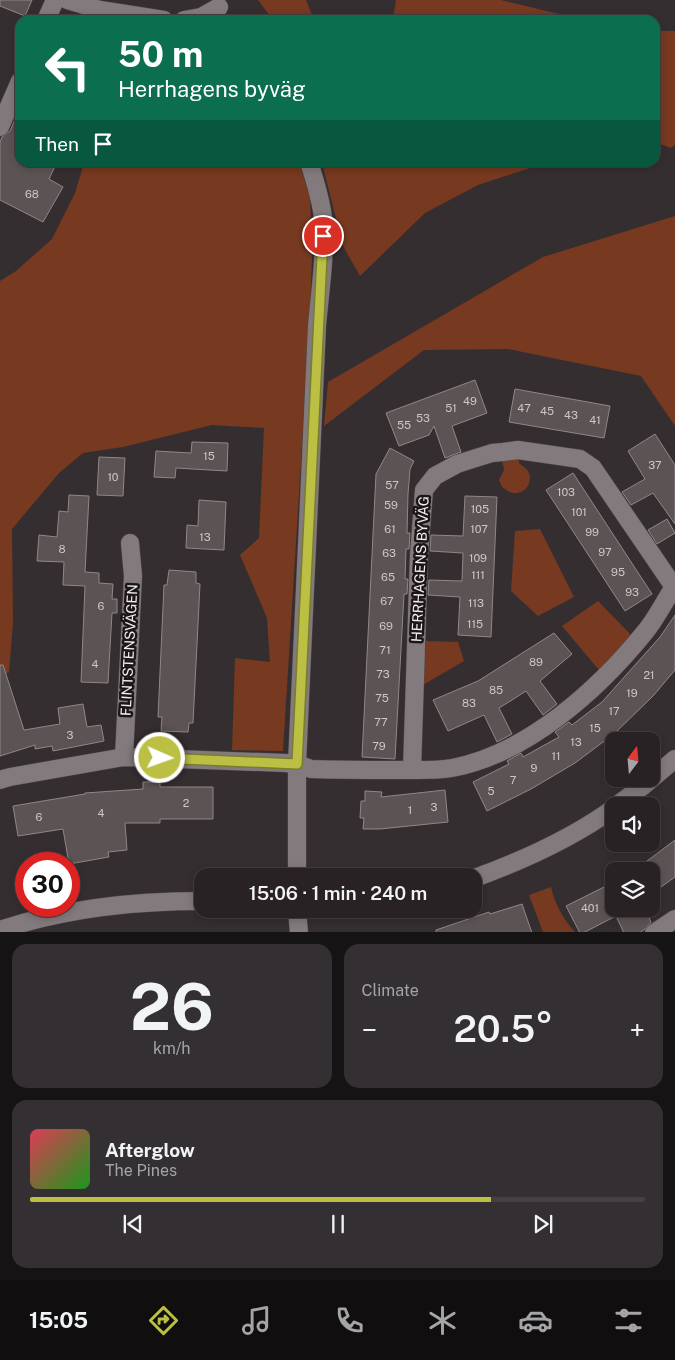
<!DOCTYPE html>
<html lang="en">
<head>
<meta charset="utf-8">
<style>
	body { margin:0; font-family:"Public Sans",sans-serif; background:#342f32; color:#f1f3f6; height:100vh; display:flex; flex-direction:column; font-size:19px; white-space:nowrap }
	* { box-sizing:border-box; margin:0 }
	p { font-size:16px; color:#a5a4a7 }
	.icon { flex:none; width:28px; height:28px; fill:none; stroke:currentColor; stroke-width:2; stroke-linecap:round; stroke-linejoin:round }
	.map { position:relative; height:932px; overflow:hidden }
	.panel { display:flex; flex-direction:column; gap:12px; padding:12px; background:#161314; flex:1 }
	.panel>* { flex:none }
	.guide { position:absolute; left:15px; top:15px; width:645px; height:152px; border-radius:15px; box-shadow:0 2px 8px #0003,0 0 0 1px #443f42; background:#0b6e4f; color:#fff; overflow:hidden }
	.needle { width:32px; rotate:16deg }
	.fabs { position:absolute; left:605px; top:732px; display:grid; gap:10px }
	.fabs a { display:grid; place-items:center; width:55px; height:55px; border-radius:10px; background:#282225; box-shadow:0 2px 8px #0003,0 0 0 1px #443f42; font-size:25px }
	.speed { position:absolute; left:15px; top:852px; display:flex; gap:10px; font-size:25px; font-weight:700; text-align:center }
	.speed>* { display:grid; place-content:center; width:65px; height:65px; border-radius:50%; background:#282225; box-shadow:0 2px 8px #0003,0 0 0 1px #443f42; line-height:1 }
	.speed .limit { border:8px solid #d22; background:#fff; color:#111 }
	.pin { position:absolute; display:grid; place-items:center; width:42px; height:42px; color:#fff; margin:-21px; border:2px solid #fff; border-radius:50%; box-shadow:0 1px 5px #0007 }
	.me { position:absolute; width:55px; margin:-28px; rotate:92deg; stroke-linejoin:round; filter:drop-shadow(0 0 4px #0008) }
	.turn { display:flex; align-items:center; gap:18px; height:105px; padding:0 20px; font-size:22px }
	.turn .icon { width:65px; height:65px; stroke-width:2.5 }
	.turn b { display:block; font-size:35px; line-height:42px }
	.then { display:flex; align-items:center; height:48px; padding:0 20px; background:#0003; gap:10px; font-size:19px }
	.big { font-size:38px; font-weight:600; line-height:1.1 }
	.panel .widget { flex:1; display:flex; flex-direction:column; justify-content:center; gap:8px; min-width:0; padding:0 18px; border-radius:15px; background:#342f32 }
	.panel .dial { align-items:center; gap:0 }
	.dial b { font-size:65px; line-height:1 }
	.song { display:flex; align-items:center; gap:15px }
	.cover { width:60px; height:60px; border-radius:8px; background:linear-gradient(135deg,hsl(350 70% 55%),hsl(120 70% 35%)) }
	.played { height:5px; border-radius:2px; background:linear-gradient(90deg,#bbc044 75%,#443f42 75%) }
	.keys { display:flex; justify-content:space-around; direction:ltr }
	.heat { display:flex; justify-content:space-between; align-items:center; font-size:28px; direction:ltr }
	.panel .tiles { flex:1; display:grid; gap:12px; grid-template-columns:1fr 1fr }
	.widget:last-child { grid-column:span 2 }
	.trip { position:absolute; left:194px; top:868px; width:288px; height:50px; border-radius:15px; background:#282225; box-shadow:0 2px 8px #0003,0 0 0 1px #443f42; font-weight:600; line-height:50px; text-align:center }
	.menu { display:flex; height:80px; justify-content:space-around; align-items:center; background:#100e0f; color:#a5a4a7 }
	.menu .icon { width:35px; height:35px }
	.menu .selected { color:#bbc044 }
	.menu b { font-size:22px; color:#f1f3f6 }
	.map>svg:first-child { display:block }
	.green { fill:#77391f }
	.building { fill:#5c5454; stroke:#908787 }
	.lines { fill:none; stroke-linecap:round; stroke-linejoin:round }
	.minor-casing { stroke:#504a4c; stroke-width:19 }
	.minor { stroke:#827a7c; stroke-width:18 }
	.route-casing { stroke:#7a7d2c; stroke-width:12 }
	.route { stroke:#bbc044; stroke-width:9 }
	.labels { text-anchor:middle; stroke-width:5; stroke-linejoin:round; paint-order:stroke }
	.number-label { font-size:11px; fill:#ccc7c8 }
	.street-label { font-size:14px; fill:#f2edef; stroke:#1b1718 }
</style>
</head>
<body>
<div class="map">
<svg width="675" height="933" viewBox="0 0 675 933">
	<rect width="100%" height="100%" fill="#352e31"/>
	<g class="green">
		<path d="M258,0H306L314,20H273Z"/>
		<path d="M396,0H501L584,20H393Z"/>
		<path d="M655,31H675V145L671,148L655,142Z"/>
		<path d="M84,163H299L310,197L312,253L310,318L283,751L232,750L235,658L270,662L267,618L240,555L259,538L264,428L212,425L123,447L83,453L59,473L12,529L13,622L9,672L0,677V281L16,271L52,239L75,193Z"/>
		<path d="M322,163V162L545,163L478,185L425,213L360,276L343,246Z"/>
		<path d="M675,216V426L641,376L508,349L424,350L324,426L328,382L543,257Z"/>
		<path d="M519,457V463C522,466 526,468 528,471C534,482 525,495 513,493C508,492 505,489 502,487L499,480L504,470L502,459Z"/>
		<path d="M540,529L574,597L538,616L511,591L515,531Z"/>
		<path d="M598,601L632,636L599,670L562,626Z"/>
		<path d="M426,641L458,642L464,661L423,685Z"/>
		<path d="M551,887C555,904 563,919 575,932H543L529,895Z"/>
	</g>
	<g class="building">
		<path d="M0,0H32L25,16L0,6Z"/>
		<path d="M20,108V162H57L49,179L63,187L43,222L0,200V142L2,137L10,131Z"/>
		<path d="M475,380L487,413L452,426L461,452L445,458L434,426L429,435L399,446L386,413Z"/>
		<path d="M515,389L610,406L604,438L509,422Z"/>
		<path d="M655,434L675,465V524L653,493L631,505L622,492L645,479L628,451Z"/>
		<path d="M192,442L228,443L227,471L176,468L175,478L154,477L156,451L191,453Z"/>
		<path d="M390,448L414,461L410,469L408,494L407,533H410L409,549H406L405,579H408L407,594H404L395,759L362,757L376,474Z"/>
		<path d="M99,457L125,458L123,496L97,495Z"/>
		<path d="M573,473L652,594L625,611L546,490Z"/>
		<path d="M69,495L89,496L85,572L99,573V583L113,584L112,599H117V613H112L108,683L81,682L85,586L63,585L64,562L37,561L39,535L57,537L59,511L68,512Z"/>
		<path d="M465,496L497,497L491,637L458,635L460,597L428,595L429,580L462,581L463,553L430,551L431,535L463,536Z"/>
		<path d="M199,500L226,502L224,550L186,548L187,525L198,526Z"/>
		<path d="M667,519L675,533L657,544L648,530Z"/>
		<path d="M169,570L196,572V583L200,584L193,723H189L188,732L161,731L162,717H158L164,585H167Z"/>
		<path d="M675,615V670L653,696L615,733L575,763L531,789L487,811L473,782L509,764L507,761L521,753L523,757L559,737L555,732L569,722L572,725L602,702L660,637Z"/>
		<path d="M554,633L572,654L540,681L557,704L543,715L526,691L512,700L499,708L512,734L497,742L484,715L448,731L433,700L478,681Z"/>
		<path d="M0,665H3L24,730L60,724L58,708L83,704L87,727L101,725L104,741L53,751L52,746L35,749V745L0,756Z"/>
		<path d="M143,782H160V787H213V819H160V823H125L127,850L108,852L109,857L69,864L63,829L18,836L13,806L85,794V793L143,789Z"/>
		<path d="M445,790L448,822L380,829H363L364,818H360L361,801H365V791L382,792L381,797Z"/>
		<path d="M675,840V877L661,887L651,875V871H649L643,864Z"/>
		<path d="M614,882V909H645L651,922L644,930L639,933H624L614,912V917L583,933H580L566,906Z"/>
		<path d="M522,904L532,933H436V930L489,912L490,914Z"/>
	</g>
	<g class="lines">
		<defs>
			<g id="minor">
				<path d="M67,0L100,10L164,20"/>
				<path d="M46,20L55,0"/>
				<path d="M184,20L201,17L219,7"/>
				<path d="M0,127L20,81"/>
				<path d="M124,757L133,576L130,543"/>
				<path d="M0,780L10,777L124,757L285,763L297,764L311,769C340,770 369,770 399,770C416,770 435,771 452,768C527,754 598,690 645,632C656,619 664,602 674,587L593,468L580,459L518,450L503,452L492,453L457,464L435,476L424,490L419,555L412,770"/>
				<path d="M616,806L643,786L675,759"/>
				<path d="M297,876V764L317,326C320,291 326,254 323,218C321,199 315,181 309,162"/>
				<path d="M472,879C522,861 571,839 614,808"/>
				<path d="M297,909L299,933"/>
				<path d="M0,930C66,908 134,901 202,901"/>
				<path d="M654,933L675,919"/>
			</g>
		</defs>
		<use href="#minor" class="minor-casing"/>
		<use href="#minor" class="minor"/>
	</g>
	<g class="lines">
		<defs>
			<path id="route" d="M160,758L297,764L323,236"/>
		</defs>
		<use href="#route" class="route-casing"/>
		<use href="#route" class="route"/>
	</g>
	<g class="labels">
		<g class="number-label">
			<text x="32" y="198">68</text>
			<text x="470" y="405">49</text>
			<text x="451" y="412">51</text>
			<text x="524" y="412">47</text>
			<text x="547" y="415">45</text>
			<text x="571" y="419">43</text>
			<text x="423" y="422">53</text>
			<text x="595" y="424">41</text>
			<text x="404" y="429">55</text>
			<text x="209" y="460">15</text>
			<text x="655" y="469">37</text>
			<text x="113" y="481">10</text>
			<text x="392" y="489">57</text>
			<text x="566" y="496">103</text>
			<text x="391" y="509">59</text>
			<text x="480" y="513">105</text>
			<text x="579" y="516">101</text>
			<text x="390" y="533">61</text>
			<text x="479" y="533">107</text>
			<text x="592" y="536">99</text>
			<text x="205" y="541">13</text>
			<text x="62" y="553">8</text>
			<text x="605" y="556">97</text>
			<text x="389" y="557">63</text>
			<text x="478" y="562">109</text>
			<text x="618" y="576">95</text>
			<text x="478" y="579">111</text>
			<text x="388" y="581">65</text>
			<text x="632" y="596">93</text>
			<text x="387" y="605">67</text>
			<text x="476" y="607">113</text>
			<text x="101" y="610">6</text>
			<text x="475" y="628">115</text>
			<text x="386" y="630">69</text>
			<text x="385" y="654">71</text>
			<text x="536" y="666">89</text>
			<text x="95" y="668">4</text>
			<text x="383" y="678">73</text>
			<text x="649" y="679">21</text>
			<text x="496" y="694">85</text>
			<text x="632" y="697">19</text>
			<text x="382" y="702">75</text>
			<text x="469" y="707">83</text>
			<text x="614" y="715">17</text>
			<text x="381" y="726">77</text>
			<text x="595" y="732">15</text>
			<text x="70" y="739">3</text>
			<text x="576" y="746">13</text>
			<text x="379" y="750">79</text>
			<text x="556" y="760">11</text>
			<text x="534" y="772">9</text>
			<text x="513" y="784">7</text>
			<text x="491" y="795">5</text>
			<text x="186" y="807">2</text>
			<text x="434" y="811">3</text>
			<text x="410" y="814">1</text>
			<text x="101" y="817">4</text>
			<text x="39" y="821">6</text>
			<text x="590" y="912">401</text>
		</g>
		<g class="street-label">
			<text transform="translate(420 569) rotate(-87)" y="5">HERRHAGENS BYVÄG</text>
			<text transform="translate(129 650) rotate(-87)" y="5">FLINTSTENSVÄGEN</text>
		</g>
	</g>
</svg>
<div class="fabs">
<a><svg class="needle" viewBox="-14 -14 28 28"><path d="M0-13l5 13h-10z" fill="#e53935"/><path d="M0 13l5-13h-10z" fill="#a5a4a7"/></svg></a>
<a><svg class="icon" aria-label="sound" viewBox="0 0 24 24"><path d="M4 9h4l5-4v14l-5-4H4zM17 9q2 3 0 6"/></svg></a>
<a><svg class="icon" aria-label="layers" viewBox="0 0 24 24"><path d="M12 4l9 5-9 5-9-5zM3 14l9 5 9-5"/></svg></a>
</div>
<div class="speed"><div class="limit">30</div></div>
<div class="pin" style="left:323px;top:236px;background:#d93025"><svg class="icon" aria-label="arrive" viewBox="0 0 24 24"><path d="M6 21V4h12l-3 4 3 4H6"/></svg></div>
<svg class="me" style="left:160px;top:758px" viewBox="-20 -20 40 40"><circle r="17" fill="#bbc044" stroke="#fff" stroke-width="3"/><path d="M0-11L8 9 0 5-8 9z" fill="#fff"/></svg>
<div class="trip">15:06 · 1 min · 240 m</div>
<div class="guide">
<div class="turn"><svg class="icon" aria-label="left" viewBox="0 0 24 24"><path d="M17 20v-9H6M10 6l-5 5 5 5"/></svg><div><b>50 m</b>Herrhagens byväg</div></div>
<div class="then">Then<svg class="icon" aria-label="arrive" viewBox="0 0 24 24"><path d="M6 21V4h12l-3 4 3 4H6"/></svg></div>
</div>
</div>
<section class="panel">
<div class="tiles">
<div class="widget dial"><b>26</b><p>km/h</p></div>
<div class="widget"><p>Climate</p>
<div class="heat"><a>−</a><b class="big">20.5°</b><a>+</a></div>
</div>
<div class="widget">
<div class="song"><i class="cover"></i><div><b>Afterglow</b><p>The Pines</p></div></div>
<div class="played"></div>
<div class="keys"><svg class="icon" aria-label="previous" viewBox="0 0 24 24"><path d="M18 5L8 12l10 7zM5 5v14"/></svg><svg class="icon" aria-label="pause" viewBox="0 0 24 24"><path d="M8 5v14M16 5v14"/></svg><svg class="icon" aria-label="next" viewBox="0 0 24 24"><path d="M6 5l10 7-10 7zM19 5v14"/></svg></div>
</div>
</div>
</section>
<nav class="menu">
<b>15:05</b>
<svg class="icon selected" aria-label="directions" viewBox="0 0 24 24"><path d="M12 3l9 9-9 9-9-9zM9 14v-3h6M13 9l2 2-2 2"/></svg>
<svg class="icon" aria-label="music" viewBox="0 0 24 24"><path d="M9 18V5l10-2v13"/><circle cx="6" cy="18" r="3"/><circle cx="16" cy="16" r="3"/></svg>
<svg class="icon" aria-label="phone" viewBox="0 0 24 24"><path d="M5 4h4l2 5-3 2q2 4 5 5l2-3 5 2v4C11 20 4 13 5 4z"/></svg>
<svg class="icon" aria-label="climate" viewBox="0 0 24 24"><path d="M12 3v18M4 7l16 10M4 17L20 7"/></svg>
<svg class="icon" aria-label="car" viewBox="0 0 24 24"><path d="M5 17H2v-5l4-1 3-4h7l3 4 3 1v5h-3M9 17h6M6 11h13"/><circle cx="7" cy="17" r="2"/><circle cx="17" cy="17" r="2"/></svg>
<svg class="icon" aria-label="filters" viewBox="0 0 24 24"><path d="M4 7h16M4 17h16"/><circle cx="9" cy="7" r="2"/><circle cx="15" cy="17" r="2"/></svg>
</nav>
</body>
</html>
